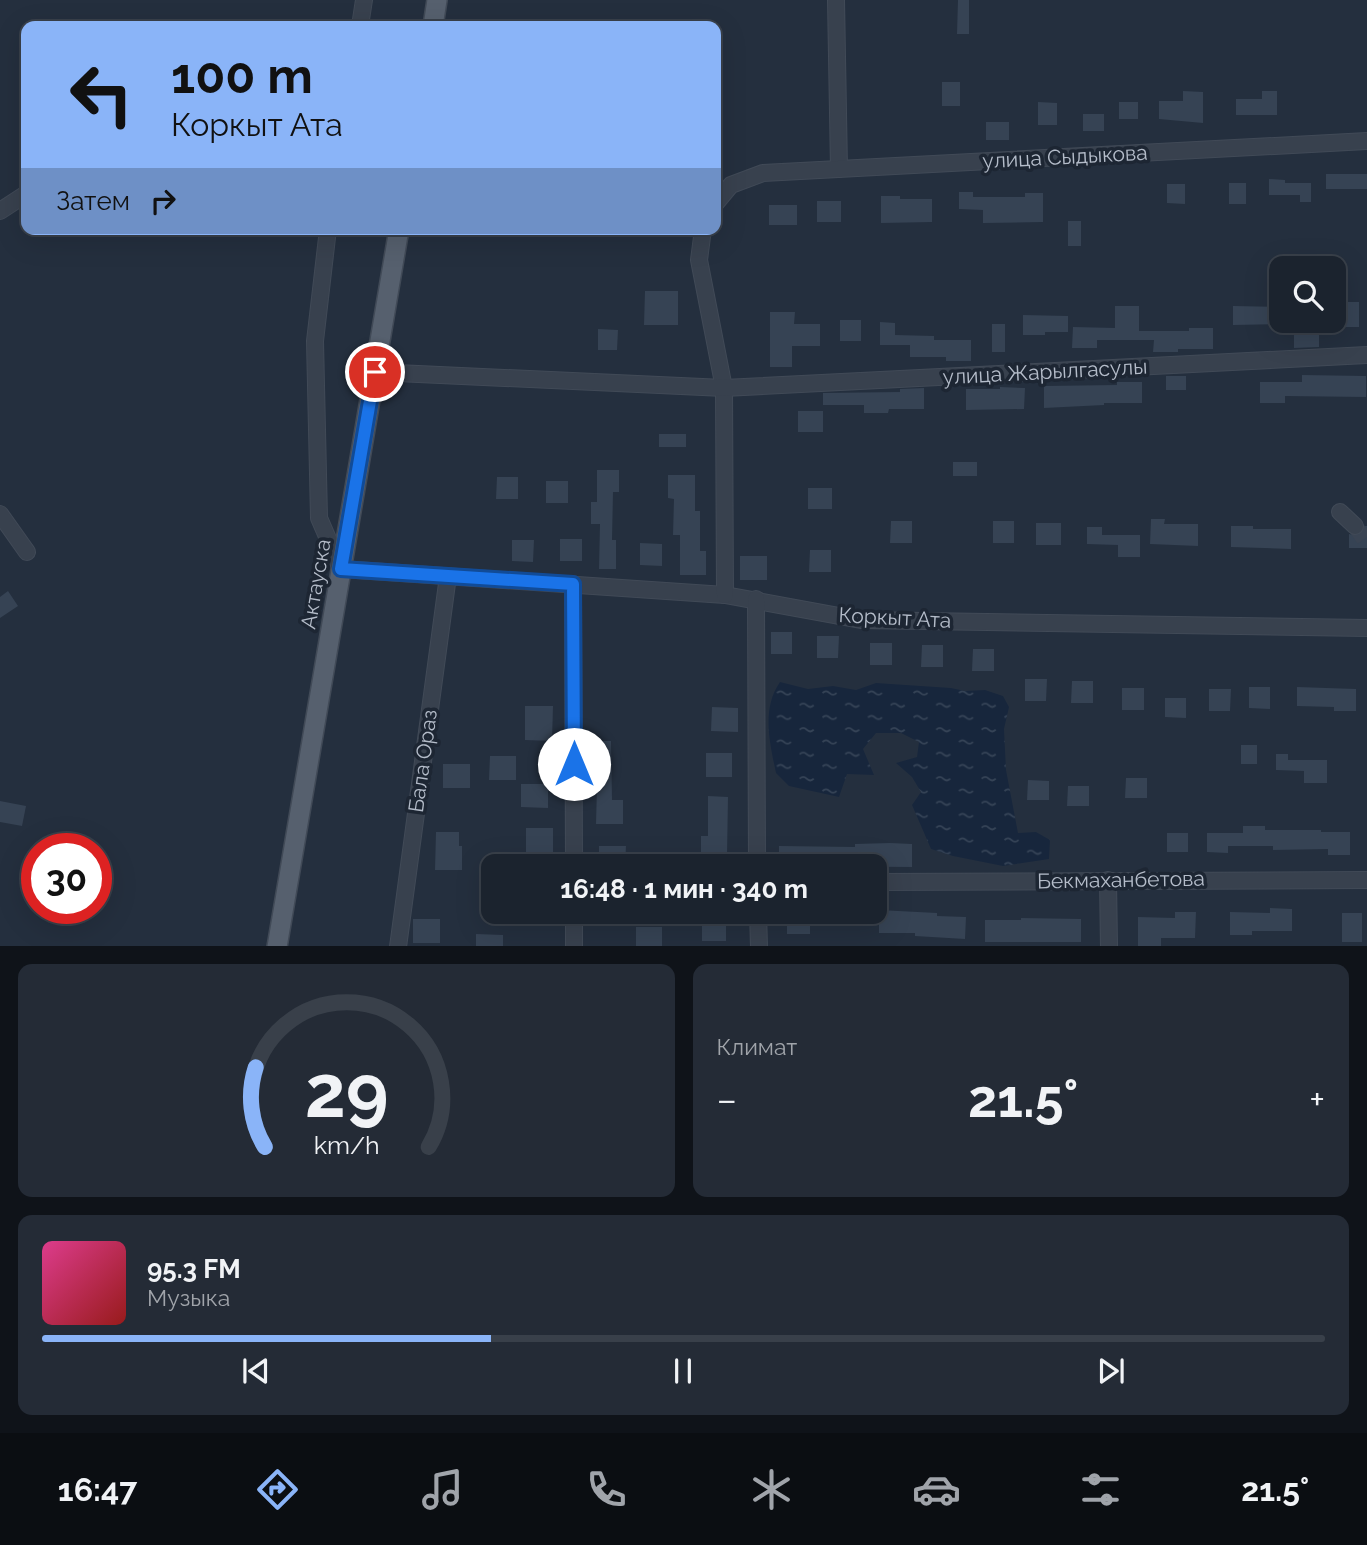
<!DOCTYPE html>
<html lang="ru">
<head>
<meta charset="utf-8">
<style>
	body { margin:0; font-family:Raleway,sans-serif; background:#242b36; color:#f1f3f6; height:100vh; display:flex; flex-direction:column; font-size:26px; white-space:nowrap }
	* { box-sizing:border-box; margin:0 }
	p { font-size:23px; color:#a0a4aa }
	.icon { flex:none; width:38px; height:38px; fill:none; stroke:currentColor; stroke-width:2; stroke-linecap:round; stroke-linejoin:round }
	.map { position:relative; height:946px; overflow:hidden }
	.side { display:flex; flex-direction:column; gap:18px; padding:18px; background:#0f1319; flex:1 }
	.side>* { flex:none }
	.guide { position:absolute; left:21px; top:21px; width:700px; height:214px; border-radius:14px; box-shadow:0 7px 28px #0002,0 0 0 2px #39404a; background:#8ab4f8; color:#111; overflow:hidden }
	.controls { position:absolute; left:1269px; top:256px; display:grid; gap:14px }
	.controls a { display:grid; place-items:center; width:77px; height:77px; border-radius:14px; background:#1b232e; box-shadow:0 7px 28px #0002,0 0 0 2px #39404a; font-size:35px }
	.speed { position:absolute; left:21px; top:833px; display:flex; gap:14px; font-size:35px; font-weight:700; text-align:center }
	.speed>* { display:grid; place-content:center; width:91px; height:91px; border-radius:50%; background:#1b232e; box-shadow:0 7px 28px #0002,0 0 0 2px #39404a; line-height:1 }
	.speed .limit { border:10px solid #d22; background:#fff; color:#111 }
	.pin { position:absolute; display:grid; place-items:center; width:60px; height:60px; color:#fff; margin:-30px; border:4px solid #fff; border-radius:50%; box-shadow:0 2px 7px #0007 }
	.me { position:absolute; width:77px; margin:-38px; rotate:0deg; stroke-linejoin:round; filter:drop-shadow(0 0 5px #0008) }
	.turn { display:flex; align-items:center; gap:24px; height:147px; padding:0 35px; font-size:32px }
	.turn .icon { width:91px; height:91px; stroke-width:2.5 }
	.turn b { display:block; font-size:49px; line-height:60px }
	.then { display:flex; align-items:center; height:66px; padding:0 35px; background:#0003; gap:14px; font-size:26px }
	.big { font-size:52px; font-weight:700; line-height:1.1 }
	.side .tile { flex:1; display:flex; flex-direction:column; justify-content:center; gap:10px; min-width:0; padding:0 24px; border-radius:14px; background:#242b36 }
	.side .dial { align-items:center; gap:0 }
	.dial svg { height:182px; overflow:visible; fill:none; stroke:#39404a; stroke-width:7; stroke-linecap:round; text-anchor:middle }
	.dial text { fill:#f1f3f6; stroke:none }
	.song { display:flex; align-items:center; gap:21px }
	.cover { width:84px; height:84px; border-radius:10px; background:linear-gradient(135deg,hsl(330 70% 55%),hsl(0 70% 35%)) }
	.played { height:7px; border-radius:4px; background:linear-gradient(90deg,#8ab4f8 35%,#39404a 35%) }
	.keys { display:flex; justify-content:space-around; direction:ltr }
	.heat { display:flex; justify-content:space-between; align-items:center; font-size:38px; direction:ltr }
	.side .tiles { flex:1; display:grid; gap:18px; grid-template-columns:1fr 1fr }
	.tile:last-child { grid-column:span 2 }
	.trip { position:absolute; left:481px; top:854px; width:406px; height:70px; border-radius:14px; background:#1b232e; box-shadow:0 7px 28px #0002,0 0 0 2px #39404a; font-weight:700; line-height:70px; text-align:center }
	.dock { display:flex; height:112px; justify-content:space-around; align-items:center; background:#0b0e12; color:#a0a4aa }
	.dock .icon { width:49px; height:49px }
	.dock .selected { color:#8ab4f8 }
	.dock b { font-size:32px; color:#f1f3f6 }
	.map>svg:first-child { display:block }
	.water { fill:url(#water-ripples) }
	.building { fill:#364354 }
	.lines { fill:none; stroke-linecap:round; stroke-linejoin:round }
	.minor-tunnel { stroke:#3a4453; stroke-width:16; stroke-dasharray:16 8; stroke-linecap:butt }
	.minor-casing { stroke:#414a57; stroke-width:18 }
	.major-casing { stroke:#414a57; stroke-width:22 }
	.minor { stroke:#38414e; stroke-width:16 }
	.major { stroke:#56606e; stroke-width:19 }
	.route-casing { stroke:#114b97; stroke-width:18 }
	.route { stroke:#1a73e8; stroke-width:12 }
	.labels { text-anchor:middle; stroke-width:7; stroke-linejoin:round; paint-order:stroke }
	.street-label { font-size:21px; fill:#b4bcc9; stroke:#1d2633 }
</style>
</head>
<body>
<div class="map">
<svg width="1367" height="947" viewBox="0 0 1367 947">
	<defs>
		<pattern id="water-ripples" width="26" height="14" patternUnits="userSpaceOnUse" patternTransform="scale(1.75)"><rect width="26" height="14" fill="#17263c"/><path d="M2 4q2-2 4 0t4 0M15 11q2-2 4 0t4 0" fill="none" stroke="#364457"/></pattern>
	</defs>
	<rect width="100%" height="100%" fill="#242f3e"/>
	<path class="water" d="M780,682L808,689L833,686L856,690L876,683L951,688L965,691L985,690L1003,696L1009,707L1004,729L1006,770L1018,833L1036,832L1050,840L1049,859L1003,866L953,856L931,849L912,805L921,792L912,777L896,763L917,757L919,742L901,733H876L863,749L874,775L847,774L839,797L789,786L776,773C770,744 761,709 780,682Z"/>
	<g class="building">
		<path d="M958,0H969V34H957Z"/>
		<rect x="942" y="82" width="18" height="24"/>
		<path d="M1183,91L1203,92V123L1159,119V101H1183Z"/>
		<path d="M1262,91H1277V115H1236V99H1262Z"/>
		<path d="M1038,102L1057,103V125H1038Z"/>
		<rect x="1119" y="102" width="19" height="17"/>
		<rect x="1083" y="114" width="21" height="17"/>
		<rect x="986" y="122" width="23" height="18"/>
		<rect x="1326" y="174" width="41" height="15"/>
		<path d="M1269,179L1285,180V183H1311V202H1300V195H1269Z"/>
		<rect x="1229" y="183" width="17" height="21"/>
		<path d="M1167,184H1185V204L1167,203Z"/>
		<path d="M959,192H973V197H1025V193H1043V222L983,223V210L959,209Z"/>
		<path d="M881,196H900V199H932V222L881,223Z"/>
		<rect x="817" y="201" width="24" height="21"/>
		<rect x="769" y="205" width="28" height="20"/>
		<rect x="1068" y="221" width="13" height="25"/>
		<path d="M645,291H678V325H644Z"/>
		<rect x="1338" y="302" width="21" height="25"/>
		<path d="M1115,306H1139V331H1189V328H1213V349H1178V352H1153L1154,340H1097V348H1072L1073,327L1115,328Z"/>
		<path d="M1233,306L1281,307V324L1233,325Z"/>
		<path d="M770,312H795L794,324H820V346H792V367H770Z"/>
		<path d="M1023,315L1068,316V332H1045V335H1023Z"/>
		<rect x="840" y="320" width="21" height="21"/>
		<path d="M880,322L895,323V335L934,336V340H971V361H946V357H910V345H880Z"/>
		<rect x="992" y="324" width="13" height="28"/>
		<path d="M598,329L618,330L617,350H598Z"/>
		<path d="M1294,329H1319V347L1294,348Z"/>
		<path d="M1302,375L1366,376V397L1285,396V403H1260V382H1302Z"/>
		<rect x="1166" y="376" width="20" height="14"/>
		<path d="M1117,382H1142V403H1104V405L1044,408V386L1117,385Z"/>
		<path d="M1000,387L1025,388L1024,409L966,410V389H1000Z"/>
		<path d="M924,388V409H889L888,413H864V405H823V393L900,392V389Z"/>
		<rect x="798" y="411" width="25" height="21"/>
		<rect x="659" y="434" width="27" height="13"/>
		<rect x="953" y="462" width="24" height="14"/>
		<path d="M597,470H619V492H613L612,540H616V569H599L600,524H591V502H597Z"/>
		<path d="M668,475H695V511H700V551H706V575H680V535H673L674,499L668,498Z"/>
		<path d="M497,477H518V499H496Z"/>
		<rect x="546" y="481" width="22" height="22"/>
		<rect x="808" y="488" width="24" height="21"/>
		<path d="M1151,519H1165L1164,524H1198V546L1150,544Z"/>
		<path d="M891,521H912V543H890Z"/>
		<rect x="993" y="521" width="21" height="22"/>
		<rect x="1036" y="523" width="25" height="22"/>
		<path d="M1231,526H1253V529H1291V549L1231,547Z"/>
		<path d="M1365,526H1367V548H1349V534L1359,536L1363,533Z"/>
		<path d="M1087,527H1102V535H1140V557H1118V545L1087,544Z"/>
		<rect x="560" y="539" width="22" height="22"/>
		<path d="M512,540H534L533,562L512,561Z"/>
		<path d="M640,543L662,544V566L640,565Z"/>
		<path d="M810,550H831V572H809Z"/>
		<rect x="740" y="556" width="27" height="24"/>
		<path d="M8,591L18,606L0,618V597Z"/>
		<rect x="771" y="632" width="21" height="22"/>
		<path d="M817,636H839L838,658H817Z"/>
		<rect x="870" y="643" width="22" height="22"/>
		<path d="M922,645H943V667H921Z"/>
		<path d="M973,649H994V671H972Z"/>
		<path d="M1025,679H1047L1046,701H1025Z"/>
		<path d="M1072,681H1093V703H1071Z"/>
		<path d="M1249,687H1270V709L1249,708Z"/>
		<path d="M1297,687L1356,689V711H1334V707L1297,706Z"/>
		<rect x="1122" y="688" width="22" height="22"/>
		<path d="M1209,689H1231L1230,711H1209Z"/>
		<path d="M1165,698H1186V718L1165,717Z"/>
		<path d="M525,706H553L552,741L525,740Z"/>
		<path d="M712,707L738,708V732L711,731Z"/>
		<path d="M596,741H611L612,800H623V824H596L597,786H585V762H596Z"/>
		<rect x="1241" y="745" width="16" height="19"/>
		<rect x="706" y="753" width="26" height="24"/>
		<path d="M1276,754H1288V760H1327V783H1304V771L1276,770Z"/>
		<path d="M490,756H516V780H489Z"/>
		<rect x="443" y="764" width="27" height="24"/>
		<path d="M1126,778H1147V798H1125Z"/>
		<path d="M1028,780L1049,781V800H1027Z"/>
		<path d="M521,784H548V808L521,807Z"/>
		<path d="M1068,786H1089V806H1067Z"/>
		<path d="M708,796L728,797L727,856H701V836H708Z"/>
		<path d="M0,801L26,806L22,826L0,822Z"/>
		<path d="M1243,826H1265V830H1321V832H1350V855H1328V849L1273,850V846H1228V853L1207,852V833H1243Z"/>
		<rect x="526" y="828" width="27" height="24"/>
		<path d="M436,832H459V846H462V870H435Z"/>
		<rect x="1167" y="833" width="21" height="19"/>
		<path d="M890,843L912,844V867L779,866V846L855,847V844Z"/>
		<path d="M599,846H626L625,866H599Z"/>
		<path d="M1270,908L1292,909V931H1252V935H1230V912L1270,913Z"/>
		<path d="M879,910L937,913V916L966,917L965,939L915,936V933H879Z"/>
		<path d="M1175,912H1196L1195,938H1161V946H1138V917L1175,918Z"/>
		<rect x="787" y="913" width="23" height="21"/>
		<rect x="1342" y="913" width="20" height="29"/>
		<rect x="702" y="917" width="24" height="24"/>
		<path d="M1021,918L1081,919V942H985V920H1021Z"/>
		<rect x="413" y="919" width="27" height="24"/>
		<rect x="636" y="927" width="26" height="20"/>
		<path d="M476,934L503,935V947H476Z"/>
	</g>
	<g class="lines">
		<path class="minor-tunnel" d="M1355,526L1367,543"/>
		<defs>
			<g id="minor">
				<path d="M836,0L839,169"/>
				<path d="M360,26L364,0"/>
				<path d="M716,203L731,185L763,173L1367,141"/>
				<path d="M0,211L26,194"/>
				<path d="M328,229L315,341L319,518L341,569L725,595L861,620L1367,628"/>
				<path d="M703,229L699,260L724,388L725,595"/>
				<path d="M375,372L724,388L1367,355"/>
				<path d="M1340,512L1355,526"/>
				<path d="M0,514L27,552"/>
				<path d="M573,584L574,866"/>
				<path d="M756,599L757,866"/>
				<path d="M1108,880L1109,947"/>
				<path d="M875,882L1367,880"/>
				<path d="M574,912V947"/>
				<path d="M758,912L759,947"/>
				<path d="M398,947L448,576"/>
			</g>
			<g id="major">
				<path d="M433,26L437,0"/>
				<path d="M277,947L399,229"/>
			</g>
		</defs>
		<use href="#minor" class="minor-casing"/>
		<use href="#major" class="major-casing"/>
		<use href="#minor" class="minor"/>
		<use href="#major" class="major"/>
	</g>
	<g class="lines">
		<defs>
			<path id="route" d="M375,372L341,569L573,584L574,764"/>
		</defs>
		<use href="#route" class="route-casing"/>
		<use href="#route" class="route"/>
	</g>
	<g class="labels">
		<g class="street-label">
			<text transform="translate(1065 157) rotate(-3)" y="7">улица Сыдыкова</text>
			<text transform="translate(1045 372) rotate(-3)" y="7">улица Жарылгасулы</text>
			<text transform="translate(316 584) rotate(-80)" y="7">Актауска</text>
			<text transform="translate(895 618) rotate(3)" y="7">Коркыт Ата</text>
			<text transform="translate(423 761) rotate(-82)" y="7">Бала Ораз</text>
			<text transform="translate(1121 880) rotate(-1)" y="7">Бекмаханбетова</text>
		</g>
	</g>
</svg>
<div class="controls">
<a><svg class="icon" aria-label="search" viewBox="0 0 24 24"><circle cx="10" cy="10" r="6"/><path d="M15 15l6 6"/></svg></a>
</div>
<div class="speed"><div class="limit">30</div></div>
<div class="pin" style="left:375px;top:372px;background:#d93025"><svg class="icon" aria-label="arrive" viewBox="0 0 24 24"><path d="M6 21V4h12l-3 4 3 4H6"/></svg></div>
<svg class="me" style="left:574px;top:764px" viewBox="-20 -20 40 40"><circle r="19" fill="#fff"/><path d="M0-13L10 11 0 6-10 11z" fill="#1a73e8"/></svg>
<div class="trip">16:48 · 1 мин · 340 m</div>
<div class="guide">
<div class="turn"><svg class="icon" aria-label="left" viewBox="0 0 24 24"><path d="M17 20v-9H6M10 6l-5 5 5 5"/></svg><div><b>100 m</b>Коркыт Ата</div></div>
<div class="then">Затем<svg class="icon" aria-label="right" viewBox="0 0 24 24"><path d="M7 20v-9h11M14 6l5 5-5 5"/></svg></div>
</div>
</div>
<section class="side">
<div class="tiles">
<div class="tile dial"><svg viewBox="0 0 100 80">
<path d="M14 69A42 42 0 1 1 86 69"/>
<path d="M14 69A42 42 0 0 1 10 34" stroke="#8ab4f8"/>
<text x="50" y="56" font-size="32" font-weight="700">29</text>
<text x="50" y="72" font-size="11">km/h</text>
</svg></div>
<div class="tile"><p>Климат</p>
<div class="heat"><a>−</a><b class="big">21.5°</b><a>+</a></div>
</div>
<div class="tile">
<div class="song"><i class="cover"></i><div><b>95.3 FM</b><p>Музыка</p></div></div>
<div class="played"></div>
<div class="keys"><svg class="icon" aria-label="previous" viewBox="0 0 24 24"><path d="M18 5L8 12l10 7zM5 5v14"/></svg><svg class="icon" aria-label="pause" viewBox="0 0 24 24"><path d="M8 5v14M16 5v14"/></svg><svg class="icon" aria-label="next" viewBox="0 0 24 24"><path d="M6 5l10 7-10 7zM19 5v14"/></svg></div>
</div>
</div>
</section>
<nav class="dock">
<b>16:47</b>
<svg class="icon selected" aria-label="directions" viewBox="0 0 24 24"><path d="M12 3l9 9-9 9-9-9zM9 14v-3h6M13 9l2 2-2 2"/></svg>
<svg class="icon" aria-label="music" viewBox="0 0 24 24"><path d="M9 18V5l10-2v13"/><circle cx="6" cy="18" r="3"/><circle cx="16" cy="16" r="3"/></svg>
<svg class="icon" aria-label="phone" viewBox="0 0 24 24"><path d="M5 4h4l2 5-3 2q2 4 5 5l2-3 5 2v4C11 20 4 13 5 4z"/></svg>
<svg class="icon" aria-label="climate" viewBox="0 0 24 24"><path d="M12 3v18M4 7l16 10M4 17L20 7"/></svg>
<svg class="icon" aria-label="car" viewBox="0 0 24 24"><path d="M5 17H2v-5l4-1 3-4h7l3 4 3 1v5h-3M9 17h6M6 11h13"/><circle cx="7" cy="17" r="2"/><circle cx="17" cy="17" r="2"/></svg>
<svg class="icon" aria-label="filters" viewBox="0 0 24 24"><path d="M4 7h16M4 17h16"/><circle cx="9" cy="7" r="2"/><circle cx="15" cy="17" r="2"/></svg>
<b>21.5°</b>
</nav>
</body>
</html>
